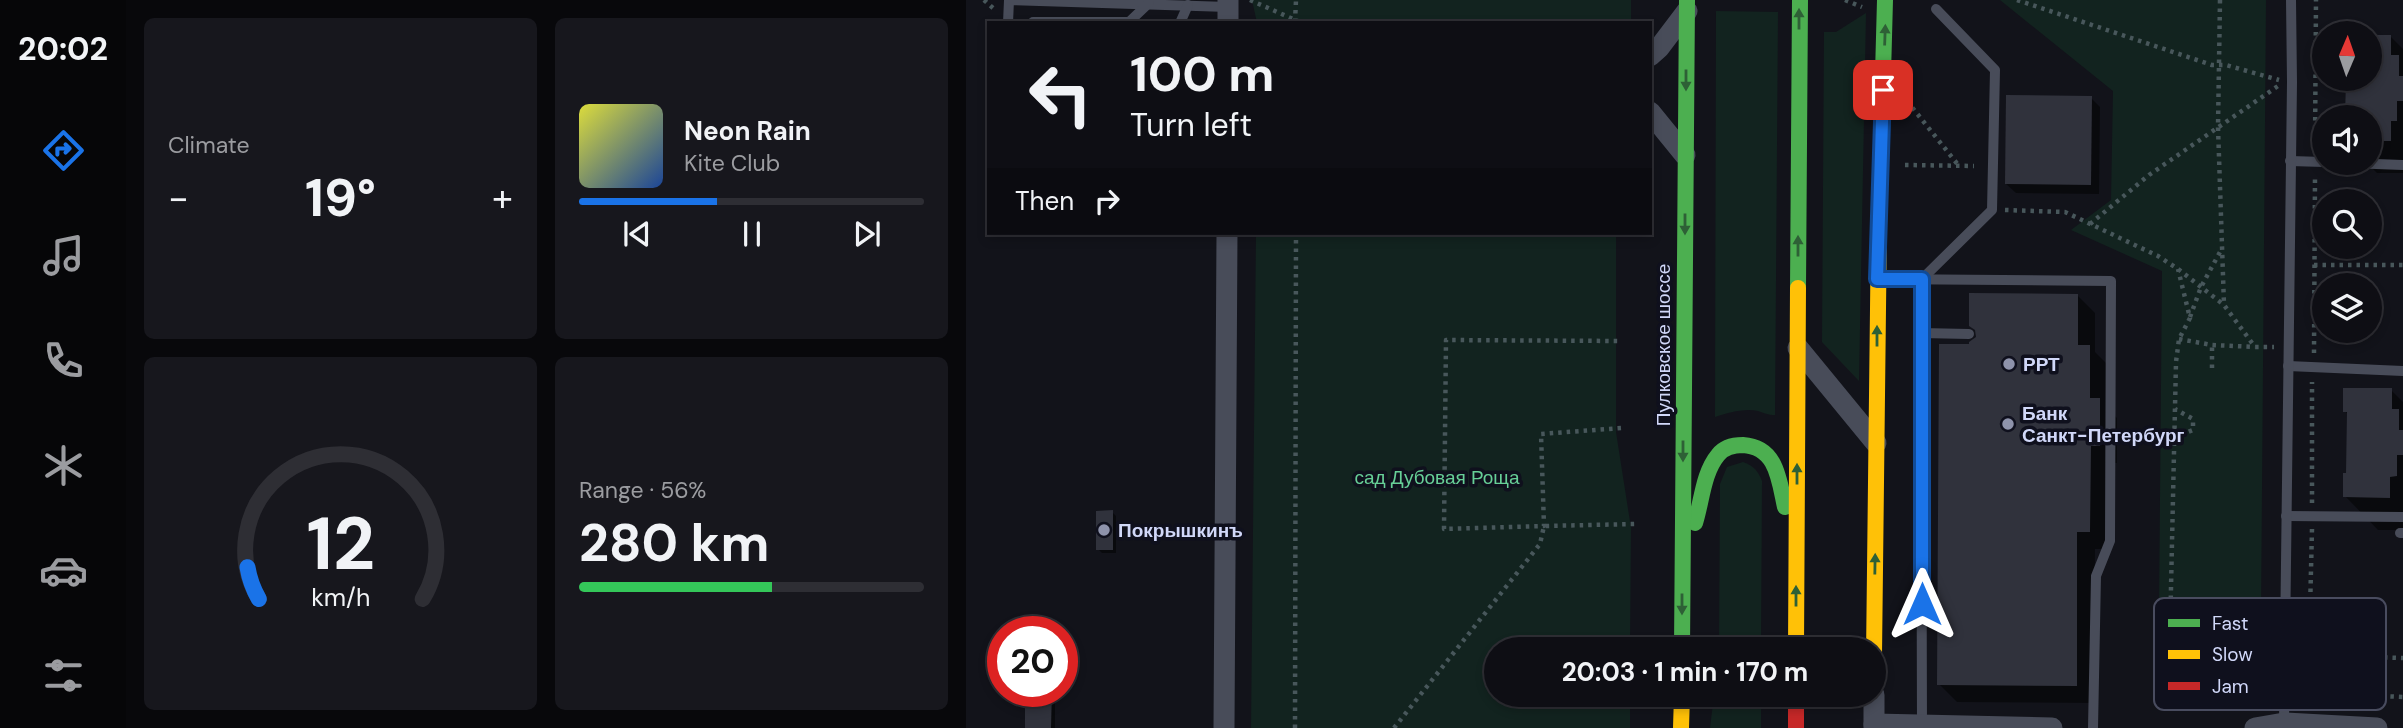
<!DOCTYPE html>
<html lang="en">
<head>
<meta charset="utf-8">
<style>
	body { margin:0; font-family:"DM Sans",sans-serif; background:#17171d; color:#f1f3f6; height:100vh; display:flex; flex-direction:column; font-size:26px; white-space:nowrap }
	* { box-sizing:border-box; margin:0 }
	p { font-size:23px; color:#9b9ca0 }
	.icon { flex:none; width:38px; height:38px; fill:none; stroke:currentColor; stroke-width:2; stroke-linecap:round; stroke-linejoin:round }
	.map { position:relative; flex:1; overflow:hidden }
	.side { display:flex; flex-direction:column; gap:18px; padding:18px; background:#08080b; width:840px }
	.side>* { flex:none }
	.hud { position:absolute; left:21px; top:21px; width:665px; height:214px; border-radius:0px; box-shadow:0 4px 10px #0003,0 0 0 2px #2e2e34; background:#0e0e14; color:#f1f3f6; overflow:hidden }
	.needle { width:46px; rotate:2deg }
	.controls { position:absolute; left:1346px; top:21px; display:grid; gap:14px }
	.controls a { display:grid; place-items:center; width:70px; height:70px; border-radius:50%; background:#0e0e14; box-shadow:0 4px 10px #0003,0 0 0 2px #2e2e34; font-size:35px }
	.speed { position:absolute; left:21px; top:616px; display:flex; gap:14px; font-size:35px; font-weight:700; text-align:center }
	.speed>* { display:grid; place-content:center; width:91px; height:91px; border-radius:50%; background:#0e0e14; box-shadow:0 4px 10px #0003,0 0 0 2px #2e2e34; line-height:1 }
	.speed .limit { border:10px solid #d22; background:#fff; color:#111 }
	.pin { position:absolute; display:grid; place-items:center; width:60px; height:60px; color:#fff; margin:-30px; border-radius:14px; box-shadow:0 4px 10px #0006 }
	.me { position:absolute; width:77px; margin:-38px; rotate:0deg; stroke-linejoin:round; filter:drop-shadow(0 0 5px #0008) }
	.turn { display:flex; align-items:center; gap:24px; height:147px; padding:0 28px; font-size:32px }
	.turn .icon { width:91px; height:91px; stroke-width:2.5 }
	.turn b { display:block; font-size:49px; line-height:60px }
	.then { display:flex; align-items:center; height:66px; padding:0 28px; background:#0003; gap:14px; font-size:26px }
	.big { font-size:52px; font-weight:700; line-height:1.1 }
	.side .tile { flex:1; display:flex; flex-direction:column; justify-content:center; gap:10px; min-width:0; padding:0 24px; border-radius:10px; background:#17171d }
	.side .dial { align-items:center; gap:0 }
	.dial svg { height:182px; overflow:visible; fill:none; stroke:#2e2e34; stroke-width:7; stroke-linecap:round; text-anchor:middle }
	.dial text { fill:#f1f3f6; stroke:none }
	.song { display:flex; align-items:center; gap:21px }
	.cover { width:84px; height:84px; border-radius:10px; background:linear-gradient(135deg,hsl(60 70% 55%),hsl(220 70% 35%)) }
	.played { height:7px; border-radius:4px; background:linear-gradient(90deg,#1a73e8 40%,#2e2e34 40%) }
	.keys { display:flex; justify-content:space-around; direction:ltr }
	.heat { display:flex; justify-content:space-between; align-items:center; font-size:38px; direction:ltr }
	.charge { height:10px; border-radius:5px; background:linear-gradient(90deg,#34c759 56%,#2e2e34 0) }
	.side .tiles { flex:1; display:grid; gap:18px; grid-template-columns:repeat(2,1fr) }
	.trip { position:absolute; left:518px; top:637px; width:402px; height:70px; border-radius:35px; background:#0e0e14; box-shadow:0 4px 10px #0003,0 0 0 2px #2e2e34; font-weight:700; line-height:70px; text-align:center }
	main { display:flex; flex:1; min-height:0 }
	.tab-bar { display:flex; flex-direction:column; width:126px; justify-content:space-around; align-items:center; background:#060608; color:#9b9ca0 }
	.tab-bar .icon { width:49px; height:49px }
	.tab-bar .on { color:#1a73e8 }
	.tab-bar b { font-size:32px; color:#f1f3f6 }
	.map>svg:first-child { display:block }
	.green { fill:#12231f }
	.shadow { fill:#0007 }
	.building { fill:#30323c }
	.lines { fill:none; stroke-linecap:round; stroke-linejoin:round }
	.path { stroke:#48575b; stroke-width:4.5; stroke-dasharray:3.5 5; stroke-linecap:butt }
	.lane { stroke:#484c59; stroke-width:10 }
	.street { stroke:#484c59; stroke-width:21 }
	.fast { stroke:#4caf50; stroke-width:16 }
	.slow { stroke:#ffc107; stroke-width:16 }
	.jam { stroke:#c62828; stroke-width:16 }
	.oneway { fill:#2e6036 }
	.route-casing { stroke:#114b97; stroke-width:18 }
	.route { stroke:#1a73e8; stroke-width:12 }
	.poi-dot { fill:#8e93ab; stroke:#0f101d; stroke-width:2.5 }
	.labels { text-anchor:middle; stroke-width:7; stroke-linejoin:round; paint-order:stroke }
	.street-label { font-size:19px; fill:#d1d8f9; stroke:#0f101d }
	.poi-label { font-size:19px; font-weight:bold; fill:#d1d8f9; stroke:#0f101d; text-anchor:start }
	.park-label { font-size:19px; fill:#67cf97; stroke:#0f101d }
	.key { fill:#0f101d; stroke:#494c5f; stroke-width:2 }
	.key-label { font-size:19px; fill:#d1d8f9 }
</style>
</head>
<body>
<main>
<nav class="tab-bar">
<b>20:02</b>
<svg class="icon on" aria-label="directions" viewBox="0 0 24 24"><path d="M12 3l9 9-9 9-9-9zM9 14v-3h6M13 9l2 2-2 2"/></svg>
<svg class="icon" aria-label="music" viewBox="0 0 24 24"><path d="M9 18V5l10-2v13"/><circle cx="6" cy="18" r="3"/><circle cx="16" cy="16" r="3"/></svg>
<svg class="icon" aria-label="phone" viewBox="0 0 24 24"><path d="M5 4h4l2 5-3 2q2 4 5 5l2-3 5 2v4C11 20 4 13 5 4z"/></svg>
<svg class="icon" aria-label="climate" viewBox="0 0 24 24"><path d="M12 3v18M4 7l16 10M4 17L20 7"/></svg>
<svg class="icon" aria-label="car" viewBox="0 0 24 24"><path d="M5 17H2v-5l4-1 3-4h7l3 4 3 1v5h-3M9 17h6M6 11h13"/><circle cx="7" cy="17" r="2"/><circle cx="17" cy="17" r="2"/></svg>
<svg class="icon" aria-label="filters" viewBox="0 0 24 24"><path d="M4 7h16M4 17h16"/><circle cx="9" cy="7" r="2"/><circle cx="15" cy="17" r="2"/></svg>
</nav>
<section class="side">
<div class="tiles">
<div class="tile"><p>Climate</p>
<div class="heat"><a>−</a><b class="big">19°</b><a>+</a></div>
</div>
<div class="tile">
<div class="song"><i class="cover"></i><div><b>Neon Rain</b><p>Kite Club</p></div></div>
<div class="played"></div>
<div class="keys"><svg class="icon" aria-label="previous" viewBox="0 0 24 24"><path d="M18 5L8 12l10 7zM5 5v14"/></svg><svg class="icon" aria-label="pause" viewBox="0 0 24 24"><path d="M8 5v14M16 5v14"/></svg><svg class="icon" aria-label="next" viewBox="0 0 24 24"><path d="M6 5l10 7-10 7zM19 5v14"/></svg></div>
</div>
<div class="tile dial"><svg viewBox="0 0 100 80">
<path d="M14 69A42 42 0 1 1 86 69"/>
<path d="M14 69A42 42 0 0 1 9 55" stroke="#1a73e8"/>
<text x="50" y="56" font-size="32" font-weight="700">12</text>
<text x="50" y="72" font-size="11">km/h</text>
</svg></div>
<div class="tile"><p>Range · 56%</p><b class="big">280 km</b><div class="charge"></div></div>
</div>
</section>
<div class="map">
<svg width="1437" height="728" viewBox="0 0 1437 728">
	<rect width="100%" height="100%" fill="#12131a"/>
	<g class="green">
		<path d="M286,0H665V23H291Z"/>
		<path d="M1034,0H1300L1295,614L1193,611L1196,271L1105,230L1145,200L1147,91Z"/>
		<path d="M750,11L812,12L809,415C802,415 798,413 792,411C778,408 762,413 749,417Z"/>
		<path d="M900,13L893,381L856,342L858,32H870Z"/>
		<path d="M290,233H650V432L665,528L664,649H530V695H664V728H285Z"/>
		<path d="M777,462C788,466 792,471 796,481L795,649H753L754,484L761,467Z"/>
		<path d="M748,695H795V728H744Z"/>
	</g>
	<g class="shadow">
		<path d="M1404,37H1425L1437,49V173H1411L1401,163H1404V117H1381L1382,79H1404Z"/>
		<path d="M1125,98L1134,107L1133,194L1050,193L1040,184Z"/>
		<path d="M1111,295L1129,313V352L1141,364V408L1151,418V463H1142L1141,549H1129L1128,703L991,702L973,684L1004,346Z"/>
		<path d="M1425,390L1437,402V530H1412L1379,496L1382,475V414L1379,411Z"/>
		<path d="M146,512L150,516V553H136L132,549Z"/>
		<path d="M61,691H89V728H60Z"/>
	</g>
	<g class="building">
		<path d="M1404,35H1425V55H1433V76H1437V101H1431V121H1425V141H1404V117H1379L1380,79H1404Z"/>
		<path d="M1040,95L1126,96L1125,185L1039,184Z"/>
		<path d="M1003,293L1112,294V345H1124V398H1134V446H1125L1124,532H1111V686L971,685L973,344H1003V342L1010,337L1009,330L1003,326Z"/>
		<path d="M1377,388H1426V409H1433V430H1437V455H1431V476L1424,477V498L1377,497V473H1380L1381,412H1377Z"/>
		<path d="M147,510V550H130V511Z"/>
		<path d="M59,691H86L85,728H59Z"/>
	</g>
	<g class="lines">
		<g class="path">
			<path d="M18,0L28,9"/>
			<path d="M284,0L336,23"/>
			<path d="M879,0L896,7"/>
			<path d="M1051,0L1246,65H1260L1313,80"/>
			<path d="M1254,0L1252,127L1258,305"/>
			<path d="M329,22L330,0"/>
			<path d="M941,101L993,166"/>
			<path d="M1349,146L1350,0"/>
			<path d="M939,165L1008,166"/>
			<path d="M1039,210L1099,212L1192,256L1212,269L1258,305L1289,347H1308"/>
			<path d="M1124,224L1183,175L1312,86"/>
			<path d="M1348,265H1437"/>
			<path d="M1224,317L1235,287L1254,252"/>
			<path d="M1213,339L1246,345L1289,347"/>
			<path d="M1348,353L1349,176"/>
			<path d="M1246,368V345"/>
			<path d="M655,428L575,434L578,526L478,529L480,340L655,341"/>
			<path d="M1207,438L1227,430V419L1209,409"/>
			<path d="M1346,503V382"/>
			<path d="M1346,529L1342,693L1437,697"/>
			<path d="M1204,633L1210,362L1213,339L1224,318L1212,269"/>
			<path d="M1333,655L1437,658"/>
			<path d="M329,728L330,233"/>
			<path d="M428,728L574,544L578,526L669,524"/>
		</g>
		<g class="lane">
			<path d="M970,9L1029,70L1026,210L956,279L955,333L1003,334"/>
			<path d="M67,22H162"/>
			<path d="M42,23L43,0L262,7"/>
			<path d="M162,23L183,3"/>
			<path d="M214,23L222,5"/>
			<path d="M1324,161L1358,162"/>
			<path d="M1383,163L1437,165"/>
			<path d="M911,279L1145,281L1144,541L1130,576L1127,728"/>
			<path d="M955,333L956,728"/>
			<path d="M1322,366L1437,371"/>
			<path d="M1320,516L1437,517"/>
			<path d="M1434,533H1437"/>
			<path d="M1318,723L1326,82L1325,0"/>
		</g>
		<g class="street">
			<path d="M262,23V0"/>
			<path d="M684,56L693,48L721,11"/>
			<path d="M684,112L719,155"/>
			<path d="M832,348L910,443"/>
			<path d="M908,724L1086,728"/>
			<path d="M258,728L261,233"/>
			<path d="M908,728V695"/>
			<path d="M1289,728L1318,723L1411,728"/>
		</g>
		<g class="fast">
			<path d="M913,222L919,0"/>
			<path d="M832,288L834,0"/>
			<path d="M729,523C736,501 737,473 752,455C758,447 767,445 777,445C811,447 813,480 819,507"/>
			<path d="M716,649L721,0"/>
		</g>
		<g class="slow">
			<path d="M830,649L832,288"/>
			<path d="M908,656L913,222"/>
			<path d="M715,728L716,695"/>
		</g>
		<path class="jam" d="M830,695V728"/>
	</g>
	<defs><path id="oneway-solid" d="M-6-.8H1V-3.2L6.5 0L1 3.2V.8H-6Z" transform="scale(1.75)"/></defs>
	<g class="oneway">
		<use href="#oneway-solid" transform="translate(833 19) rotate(-90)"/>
		<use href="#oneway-solid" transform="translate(919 35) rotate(-88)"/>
		<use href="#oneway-solid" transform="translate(720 80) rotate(90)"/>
		<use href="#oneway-solid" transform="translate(719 224) rotate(90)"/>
		<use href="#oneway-solid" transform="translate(832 246) rotate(-90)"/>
		<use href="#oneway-solid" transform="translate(911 336) rotate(-90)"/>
		<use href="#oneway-solid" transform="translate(717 451) rotate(90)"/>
		<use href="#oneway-solid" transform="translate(831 474) rotate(-90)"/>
		<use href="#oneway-solid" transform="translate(909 564) rotate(-89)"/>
		<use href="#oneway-solid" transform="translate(830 596) rotate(-90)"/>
		<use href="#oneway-solid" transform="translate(716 604) rotate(90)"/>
	</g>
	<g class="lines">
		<defs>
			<path id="route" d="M917,90L911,279H956V604"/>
		</defs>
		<use href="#route" class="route-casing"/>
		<use href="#route" class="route"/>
	</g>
	<g class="poi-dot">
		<circle cx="1043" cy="364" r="7"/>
		<circle cx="1042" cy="424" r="7"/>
		<circle cx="138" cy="530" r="7"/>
	</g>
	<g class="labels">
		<g class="street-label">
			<text transform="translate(697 345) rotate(-90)" y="7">Пулковское шоссе</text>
		</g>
		<g class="poi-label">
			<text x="1057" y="371">РРТ</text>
			<text x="1056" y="420">Банк<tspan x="1056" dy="22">Санкт-Петербург</tspan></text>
			<text x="152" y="537">Покрышкинъ</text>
		</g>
		<g class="park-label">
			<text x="471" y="484">сад Дубовая Роща</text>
		</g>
	</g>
	<rect x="1188" y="598" width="232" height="112" rx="10" class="key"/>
	<rect x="1202" y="619" width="32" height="8" fill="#4caf50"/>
	<rect x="1202" y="650" width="32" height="9" fill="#ffc107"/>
	<rect x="1202" y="682" width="32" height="8" fill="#c62828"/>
	<g class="key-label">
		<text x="1246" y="630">Fast</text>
		<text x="1246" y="661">Slow</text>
		<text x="1246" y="693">Jam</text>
	</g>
</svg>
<div class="controls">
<a><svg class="needle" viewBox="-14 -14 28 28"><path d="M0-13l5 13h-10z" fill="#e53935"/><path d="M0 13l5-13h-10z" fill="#9b9ca0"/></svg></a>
<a><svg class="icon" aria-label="sound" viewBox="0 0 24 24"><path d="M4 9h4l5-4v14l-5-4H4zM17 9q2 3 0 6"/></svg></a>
<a><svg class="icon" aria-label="search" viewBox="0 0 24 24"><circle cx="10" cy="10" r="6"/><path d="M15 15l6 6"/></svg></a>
<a><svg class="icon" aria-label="layers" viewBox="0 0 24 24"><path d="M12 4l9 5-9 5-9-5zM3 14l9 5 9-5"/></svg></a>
</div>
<div class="speed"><div class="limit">20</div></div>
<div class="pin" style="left:917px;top:90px;background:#d93025"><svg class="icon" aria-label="arrive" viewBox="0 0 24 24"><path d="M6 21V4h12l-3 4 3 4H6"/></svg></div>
<svg class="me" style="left:956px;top:604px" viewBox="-20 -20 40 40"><path d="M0-17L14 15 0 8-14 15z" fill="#1a73e8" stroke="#fff" stroke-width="4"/></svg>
<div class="trip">20:03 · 1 min · 170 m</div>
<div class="hud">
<div class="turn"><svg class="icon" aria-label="left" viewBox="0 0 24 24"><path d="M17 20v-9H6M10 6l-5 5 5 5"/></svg><div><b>100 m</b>Turn left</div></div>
<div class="then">Then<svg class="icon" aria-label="right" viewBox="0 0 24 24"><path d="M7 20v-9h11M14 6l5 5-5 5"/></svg></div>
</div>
</div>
</main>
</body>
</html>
